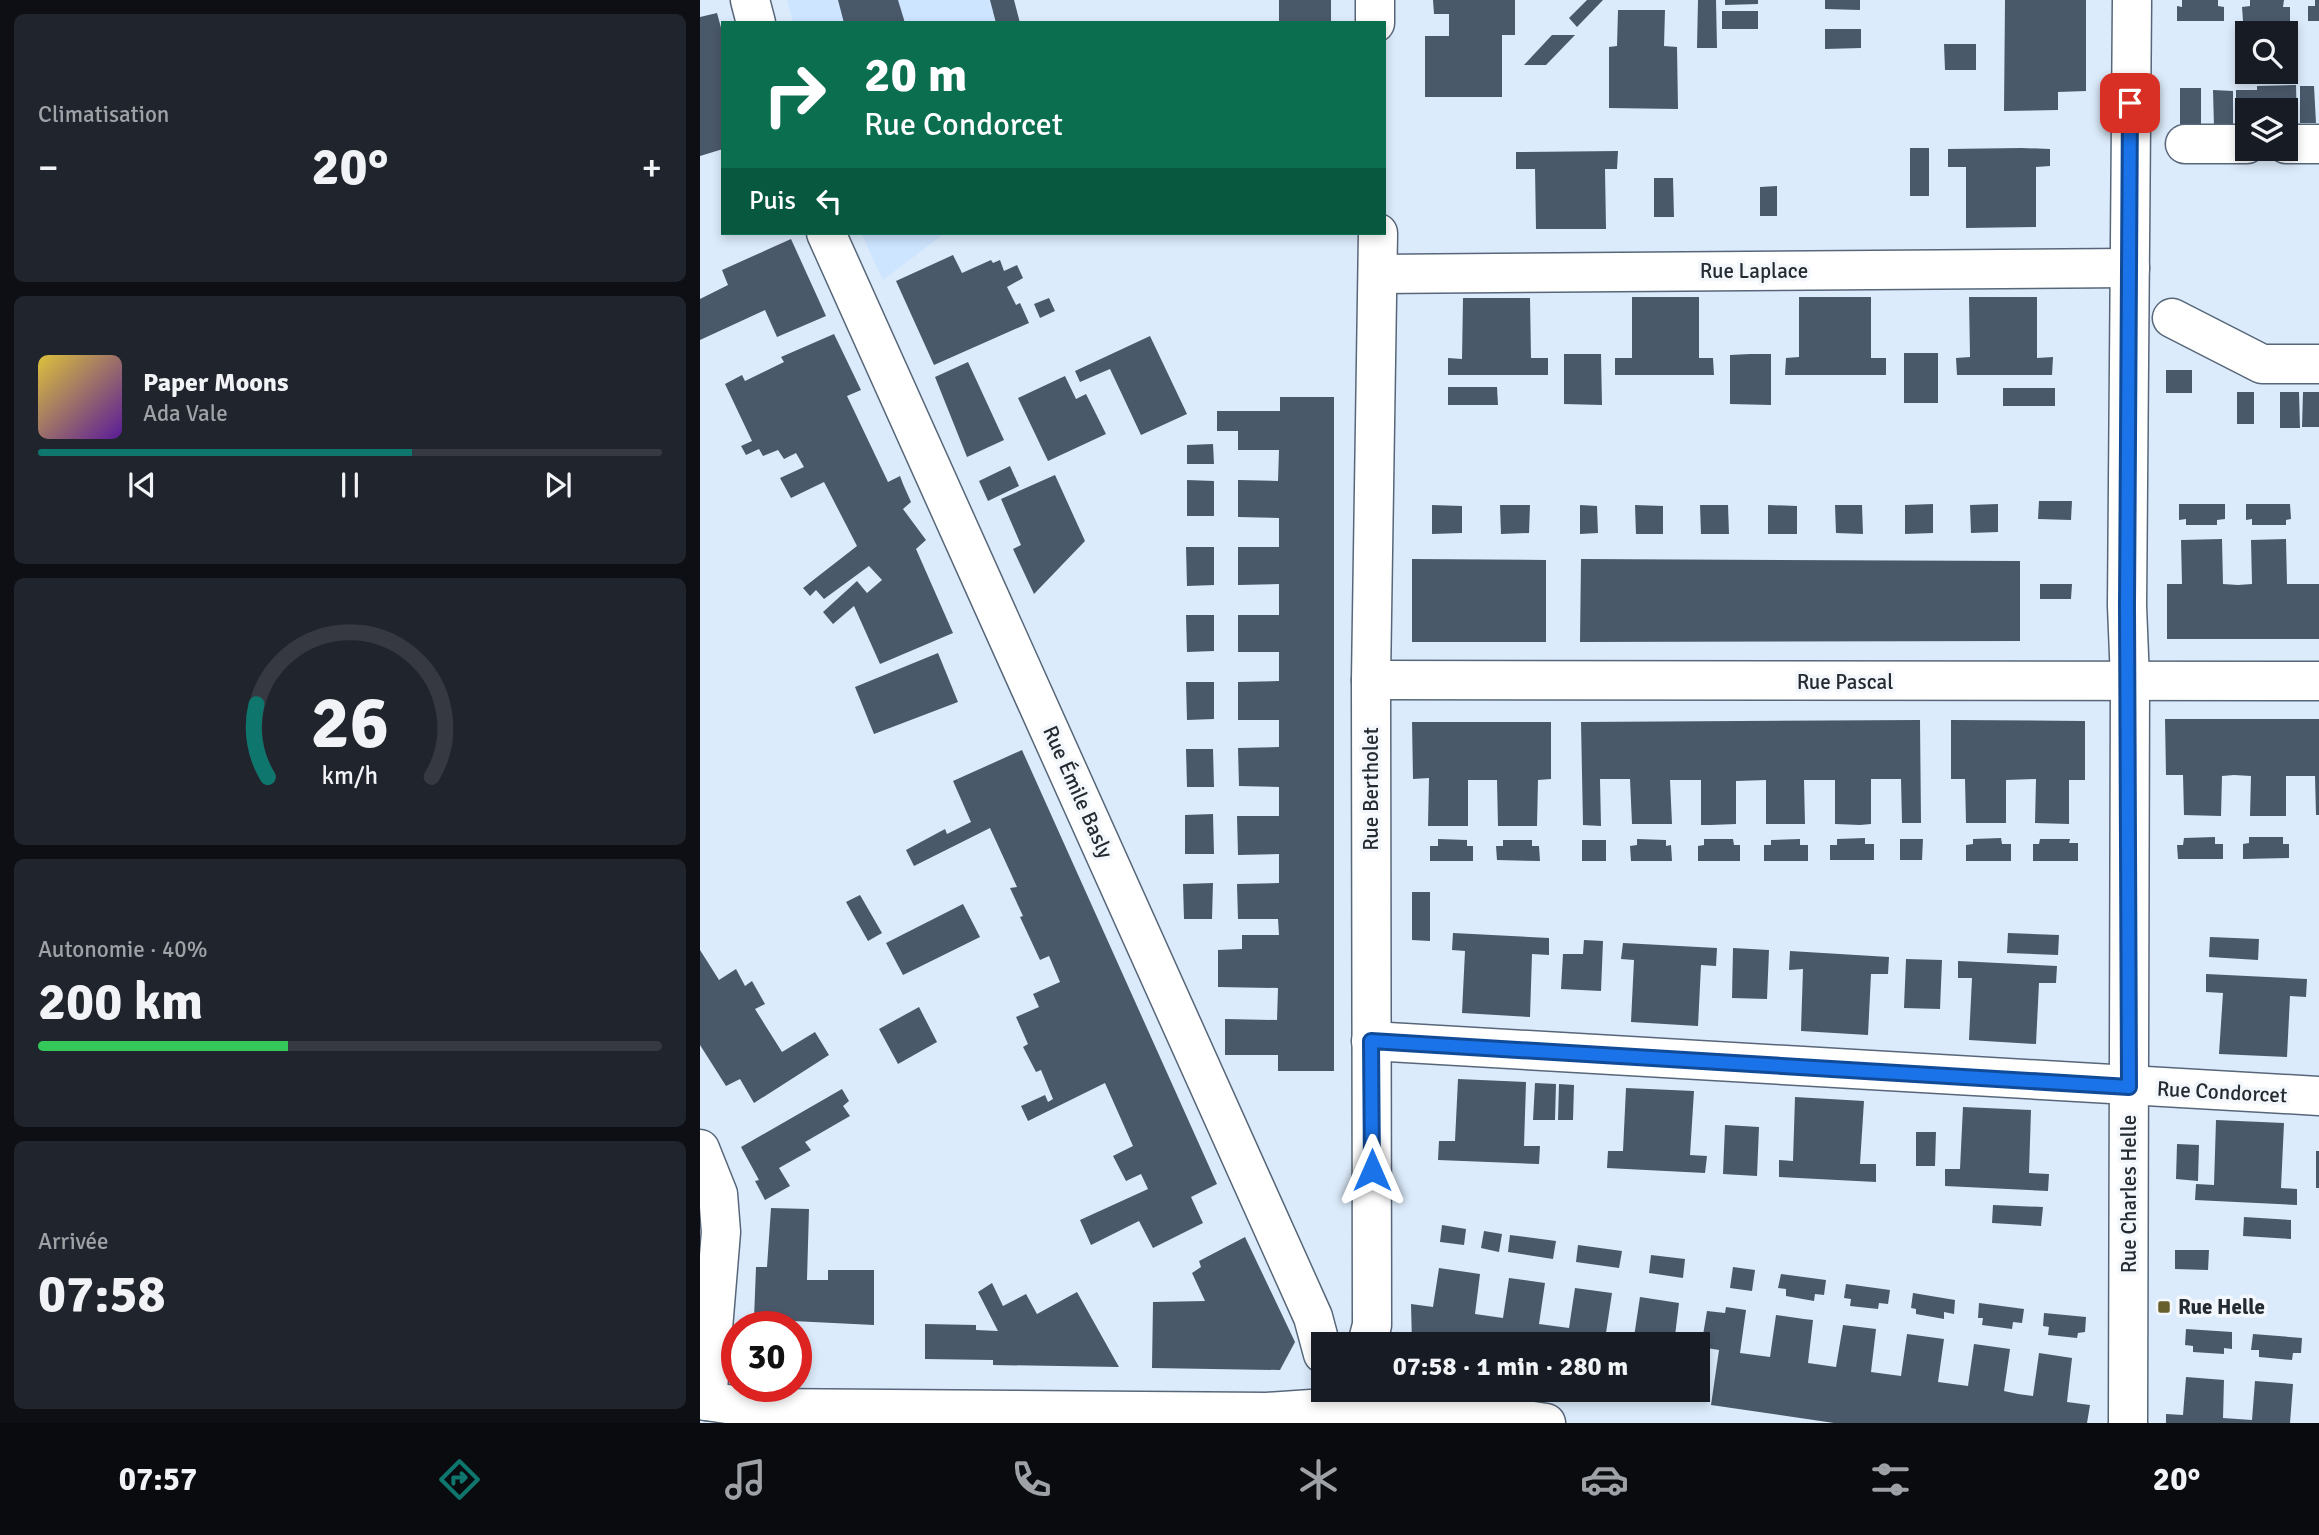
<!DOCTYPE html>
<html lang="fr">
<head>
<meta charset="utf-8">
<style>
	body { margin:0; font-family:Signika,sans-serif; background:#20242c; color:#f1f3f6; height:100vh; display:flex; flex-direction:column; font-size:26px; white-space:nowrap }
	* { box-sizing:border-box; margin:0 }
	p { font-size:23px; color:#9ea1a6 }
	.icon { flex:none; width:38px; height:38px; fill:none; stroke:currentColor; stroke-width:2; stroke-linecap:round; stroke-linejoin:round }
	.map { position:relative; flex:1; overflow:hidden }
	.panel { display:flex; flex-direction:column; gap:14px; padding:14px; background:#0d0f14; width:700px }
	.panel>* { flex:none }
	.top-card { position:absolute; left:21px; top:21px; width:665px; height:214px; border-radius:0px; box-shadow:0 4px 10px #0003; background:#0b6e4f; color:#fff; overflow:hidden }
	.buttons { position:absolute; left:1535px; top:21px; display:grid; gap:14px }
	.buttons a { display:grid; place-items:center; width:63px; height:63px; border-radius:0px; background:#171b24; box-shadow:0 4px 10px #0003; font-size:35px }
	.speed { position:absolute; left:21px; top:1311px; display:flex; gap:14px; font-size:35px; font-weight:700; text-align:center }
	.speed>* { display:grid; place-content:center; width:91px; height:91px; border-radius:50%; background:#171b24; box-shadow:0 4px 10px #0003; line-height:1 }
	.speed .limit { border:10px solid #d22; background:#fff; color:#111 }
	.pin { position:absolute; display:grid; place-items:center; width:60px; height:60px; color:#fff; margin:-30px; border-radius:14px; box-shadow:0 4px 10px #0006 }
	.me { position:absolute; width:77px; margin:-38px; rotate:0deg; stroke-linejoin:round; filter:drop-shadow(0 0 5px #0008) }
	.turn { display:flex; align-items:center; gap:24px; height:147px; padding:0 28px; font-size:32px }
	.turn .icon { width:91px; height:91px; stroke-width:2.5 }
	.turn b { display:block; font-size:49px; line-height:60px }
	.then { display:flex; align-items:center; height:66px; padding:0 28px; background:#0003; gap:14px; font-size:26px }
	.big { font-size:52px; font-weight:700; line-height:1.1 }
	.panel .tile { flex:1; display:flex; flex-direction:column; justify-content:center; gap:10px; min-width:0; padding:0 24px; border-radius:10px; background:#20242c }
	.panel .dial { align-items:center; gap:0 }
	.dial svg { height:182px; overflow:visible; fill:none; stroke:#363941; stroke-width:7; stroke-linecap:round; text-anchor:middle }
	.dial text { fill:#f1f3f6; stroke:none }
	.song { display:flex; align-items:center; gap:21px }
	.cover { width:84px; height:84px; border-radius:10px; background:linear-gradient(135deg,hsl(50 70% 55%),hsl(270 70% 35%)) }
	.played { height:7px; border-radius:4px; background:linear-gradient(90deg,#0f766e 60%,#363941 60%) }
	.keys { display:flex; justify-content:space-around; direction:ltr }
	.heat { display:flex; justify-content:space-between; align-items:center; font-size:38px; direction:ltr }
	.charge { height:10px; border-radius:5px; background:linear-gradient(90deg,#34c759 40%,#363941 0) }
	.trip { position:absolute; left:611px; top:1332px; width:399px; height:70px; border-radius:0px; background:#171b24; box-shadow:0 4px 10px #0003; font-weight:700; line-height:70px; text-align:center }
	.menu { display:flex; height:112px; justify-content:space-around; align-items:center; background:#090b0e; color:#9ea1a6 }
	.menu .icon { width:49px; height:49px }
	.menu .active { color:#0f766e }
	.menu b { font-size:32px; color:#f1f3f6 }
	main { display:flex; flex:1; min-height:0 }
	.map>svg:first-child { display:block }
	.built { fill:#cde5ff }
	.building { fill:#4a596a }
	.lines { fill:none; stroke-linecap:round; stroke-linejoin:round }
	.minor-casing { stroke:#576779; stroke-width:41 }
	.minor { stroke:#fff; stroke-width:38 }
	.route-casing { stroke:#114b97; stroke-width:18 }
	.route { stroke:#1a73e8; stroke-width:12 }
	.poi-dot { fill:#665e2b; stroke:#f3f7fb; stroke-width:2.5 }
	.labels { text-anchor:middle; stroke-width:7; stroke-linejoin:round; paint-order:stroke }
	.street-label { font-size:21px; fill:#232a31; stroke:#f3f7fb }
	.poi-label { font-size:21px; font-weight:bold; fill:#232a31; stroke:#f3f7fb; text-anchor:start }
</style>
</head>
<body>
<main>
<section class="panel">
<div class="tile"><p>Climatisation</p>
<div class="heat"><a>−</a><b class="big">20°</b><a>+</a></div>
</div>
<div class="tile">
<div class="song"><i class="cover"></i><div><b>Paper Moons</b><p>Ada Vale</p></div></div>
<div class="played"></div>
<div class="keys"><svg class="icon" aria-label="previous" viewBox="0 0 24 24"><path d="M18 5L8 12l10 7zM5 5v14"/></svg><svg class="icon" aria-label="pause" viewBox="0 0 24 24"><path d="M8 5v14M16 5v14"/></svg><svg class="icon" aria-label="next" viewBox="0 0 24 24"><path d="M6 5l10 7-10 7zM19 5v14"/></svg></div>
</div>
<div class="tile dial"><svg viewBox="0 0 100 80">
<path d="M14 69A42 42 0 1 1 86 69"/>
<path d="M14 69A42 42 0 0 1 9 37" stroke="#0f766e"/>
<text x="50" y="56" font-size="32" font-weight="700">26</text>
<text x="50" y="72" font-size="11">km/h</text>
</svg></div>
<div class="tile"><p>Autonomie · 40%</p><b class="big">200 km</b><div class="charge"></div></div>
<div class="tile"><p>Arrivée</p><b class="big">07:58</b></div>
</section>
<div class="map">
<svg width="1619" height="1423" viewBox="0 0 1619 1423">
	<rect width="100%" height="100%" fill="#dcebfb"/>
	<g class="built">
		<path d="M87,0H314L320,23H93Z"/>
		<path d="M161,233H245L183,280Z"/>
	</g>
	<g class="building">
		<path d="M138,0H198L205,23H144Z"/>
		<path d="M290,0H314L320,23H296Z"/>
		<rect x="579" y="0" width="52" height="23"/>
		<path d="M733,0H815V35H802V97H725V36H749V14H734Z"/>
		<path d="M887,0H903L877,27L869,18Z"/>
		<path d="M998,0H1016L1017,48H997Z"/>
		<path d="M1025,0H1058V4L1025,5Z"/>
		<path d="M1125,0H1160V10L1125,9Z"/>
		<path d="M1305,0H1386V91L1358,92V110L1304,111Z"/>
		<path d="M1482,0H1518V6L1524,7V21H1477V6L1482,7Z"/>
		<path d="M1550,0H1584L1583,7H1590V21H1543L1542,7L1550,6Z"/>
		<path d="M1615,0H1619V21H1608V6H1615Z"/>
		<path d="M918,10H965L964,46L977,47L978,109L909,108V47L917,46Z"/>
		<rect x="1022" y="11" width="36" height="18"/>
		<path d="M17,13L23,35V149L0,156V17Z"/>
		<path d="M1125,29H1161V48L1125,49Z"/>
		<path d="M852,35H875L846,65H824Z"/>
		<path d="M1244,44H1276V70H1245Z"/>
		<path d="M1596,85L1597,123H1586V110H1547V128H1536V90H1557V86Z"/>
		<path d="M1600,86H1614L1616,123H1600Z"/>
		<rect x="1480" y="88" width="21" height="40"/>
		<path d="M1513,90L1533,91V128L1514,127Z"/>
		<rect x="1210" y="148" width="19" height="48"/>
		<path d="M1322,148L1350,149V166L1336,167V227L1266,228V167H1248V149Z"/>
		<path d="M918,151L917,169H905L906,229H836L835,169H816V152Z"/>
		<path d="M954,178H973L974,217H954Z"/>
		<path d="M1077,186V216H1060V187Z"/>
		<path d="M91,239L126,316L77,337L65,310L0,340V299L28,285L22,270Z"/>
		<path d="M253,255L262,273L291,260L293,263L300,260L304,271L317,265L323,278L307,287L316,305L320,303L329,323L234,365L196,281Z"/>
		<path d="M932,297H999V358H1013L1014,375H915V358H932Z"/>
		<path d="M1099,297H1171V358H1186V375H1085L1086,358L1099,357Z"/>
		<path d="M1269,297H1337V358L1353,357L1352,375H1257L1256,358L1270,357Z"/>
		<path d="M349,298L355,311L340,318L334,304Z"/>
		<path d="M763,298H830L831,358H848V375H748V358L762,359Z"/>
		<path d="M134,334L161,390L147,396L188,482L200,476L203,484L211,502L203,509L226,540L216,549L253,633L180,664L154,606L133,624L123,612L157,581L167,593L182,580L169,566L124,599L116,590L110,596L103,588L157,546L124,482L91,498L80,478L104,467L96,453L84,459L78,450L63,456L59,449L46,455L41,446L52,441L25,384L42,375L45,381L84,362L81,357Z"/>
		<path d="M450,336L487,414L441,435L410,369L380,382L375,371Z"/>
		<rect x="1204" y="353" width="34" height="50"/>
		<path d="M864,354H901L902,405L864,404Z"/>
		<path d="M1050,354H1071V405L1030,404V355Z"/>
		<path d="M268,362L304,440L267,457L235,377Z"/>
		<rect x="1466" y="370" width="26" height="23"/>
		<path d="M365,376L376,399L386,394L406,434L348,461L318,398Z"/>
		<path d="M748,387H797L798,405H748Z"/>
		<rect x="1303" y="388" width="52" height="18"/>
		<rect x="1537" y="392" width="17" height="32"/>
		<path d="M1580,392H1599L1600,428H1580Z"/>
		<path d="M1603,392H1619V427H1602Z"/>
		<path d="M580,397H634V1071H578V1055H525V1019L577,1020L578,988L518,987V950L542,949V935H579L578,919H538L537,884L579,883V854L538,855L537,816H579V787L539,786L538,748L579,747V720H538V682L579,681V652H538V615H579V584L538,585V547H579V518L538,517V480L578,481L579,450H538V431H517V411H580Z"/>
		<path d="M513,444L514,464H487V445Z"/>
		<path d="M310,466L319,486L288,501L279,481Z"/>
		<path d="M355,475L385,541L334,594L313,549L321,545L301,499Z"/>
		<path d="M487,480L514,481V516H487Z"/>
		<path d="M1339,501H1372L1371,520L1338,519Z"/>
		<path d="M1233,504V533L1205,534V505Z"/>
		<path d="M1298,504V532L1271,533L1270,505Z"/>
		<path d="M1479,504H1525V519L1517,520V525H1486V519L1479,520Z"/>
		<path d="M1546,504H1590L1591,519L1586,520V525H1552V519L1546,520Z"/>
		<path d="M732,505L762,506V533L732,534Z"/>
		<path d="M800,505H830L829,533L801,534Z"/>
		<path d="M880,505L897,506L898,533L880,534Z"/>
		<path d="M935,505L963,506V534H936Z"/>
		<path d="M1000,505H1028L1029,534H1001Z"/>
		<path d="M1068,505L1097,506V534H1068Z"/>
		<path d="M1135,505H1162L1163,534L1136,533Z"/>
		<path d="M1522,539L1523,584L1538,585L1552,584L1551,540L1586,539L1587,584H1619V639H1467V584H1482L1481,540Z"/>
		<path d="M486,547H514V585L487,586Z"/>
		<path d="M712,559L846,560V642H712Z"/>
		<path d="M881,559L1320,561V641L880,642Z"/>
		<path d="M1340,584H1372L1371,599H1340Z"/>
		<path d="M486,615H514V651L487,652Z"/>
		<path d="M238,653L258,702L174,734L155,687Z"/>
		<path d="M486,682H514V719L487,720Z"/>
		<path d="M1465,719H1619V815H1616L1615,776H1586V816H1550L1551,776L1534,775L1522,776L1521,816L1484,815L1483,775H1466Z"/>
		<path d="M1220,720L1221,823H1202L1201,779H1171V824L1160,825L1135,824V780H1104L1105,824H1066V780L1036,781V824L1010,825H1001V780H970L972,824H932L930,779H900L901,826L883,825L881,722Z"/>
		<path d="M1251,720L1385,721V780H1369V824L1335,823L1336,779L1306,780V823H1266L1265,779H1251Z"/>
		<path d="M712,722H851V779L838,780L837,826H798L797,780H768V826H728L729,778L713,779Z"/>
		<path d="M486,749H513L514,787H487Z"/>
		<path d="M322,750L517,1184L491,1197L503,1223L453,1248L439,1221L391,1245L380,1220L448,1189L441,1174L426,1181L413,1156L433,1146L405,1083L328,1121L321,1106L345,1095L348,1102L353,1099L341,1070L336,1072L323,1047L328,1044L316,1017L339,1007L333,994L360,982L349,956L340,960L320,917L323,916L310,888L317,887L290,828L214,866L206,850L245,829L247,834L271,822L253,781Z"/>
		<path d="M513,814L514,854H485V815Z"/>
		<path d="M1515,837V844H1523V859H1478L1477,845H1483L1484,838Z"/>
		<path d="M1549,837H1583V844H1589V858L1543,859V844L1549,843Z"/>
		<path d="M1165,838V844H1174V860H1130V845H1137V839Z"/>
		<path d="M1301,838L1302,844H1311V861H1266V845L1273,844V839Z"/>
		<path d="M738,839L767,840V846H773V861H730V846H738Z"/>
		<path d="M937,839L966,840V846L971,845L972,861H931L930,846L937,845Z"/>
		<path d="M1004,839H1033L1034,845H1040V861H998V846L1004,845Z"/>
		<path d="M1100,839V845H1108V861H1064V845H1071V840Z"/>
		<path d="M1200,839H1223L1222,860H1200Z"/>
		<path d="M1340,839H1370L1369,843H1378V861H1333V844H1339Z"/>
		<path d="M803,840H832V846H839L840,861L797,860L796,846H803Z"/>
		<rect x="882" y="840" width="24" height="21"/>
		<path d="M513,883L512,919H484L483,884Z"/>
		<path d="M712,892H730V941L712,940Z"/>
		<path d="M160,895L182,933L168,941L146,902Z"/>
		<path d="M263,904L280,937L203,975L186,943Z"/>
		<path d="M753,933L849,938V955L832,954L830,1017L762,1013L765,951L752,950Z"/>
		<path d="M1308,933L1359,935L1358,955L1307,953Z"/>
		<path d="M1510,937L1559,939L1558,960L1509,957Z"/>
		<path d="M884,940L903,941L901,991L861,989L863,954H883Z"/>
		<path d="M923,943L1017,948L1016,966L1001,965L998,1026L931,1022L934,960L921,959Z"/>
		<path d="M1033,948L1069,950L1067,999L1032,998Z"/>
		<path d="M0,950L19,980L36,969L45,986L52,981L65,1004L55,1009L82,1052L115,1032L129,1055L54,1103L40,1079L26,1086L0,1045Z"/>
		<path d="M1090,951L1189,957L1188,974H1171L1168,1035L1101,1031L1103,969L1089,970Z"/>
		<path d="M1206,959L1242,960L1240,1009L1204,1008Z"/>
		<path d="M1258,961L1357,966L1356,983H1339L1336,1044L1269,1040L1272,978H1258Z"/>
		<path d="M1506,974L1607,979L1606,997L1590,996L1587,1057L1519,1054L1523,993L1506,992Z"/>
		<path d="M219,1007L237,1042L198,1064L179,1029Z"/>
		<path d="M758,1079L826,1082L824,1146H840L839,1164L738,1160L739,1141H755Z"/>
		<path d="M835,1083L856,1084L855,1120H833Z"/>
		<path d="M859,1084L874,1085L873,1120H858Z"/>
		<path d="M926,1088L994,1091L990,1155L1007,1156L1005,1173L907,1168L908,1151H923Z"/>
		<path d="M142,1089L149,1101L143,1106L150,1116L105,1142L111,1150L79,1168L90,1186L65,1200L55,1181L59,1180L41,1147Z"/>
		<path d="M1095,1097L1164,1101L1160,1164H1176V1182L1079,1177V1160L1093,1161Z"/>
		<path d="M1263,1107L1331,1110L1329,1173L1349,1174L1348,1191L1245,1186V1169H1260Z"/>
		<path d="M1516,1120L1584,1123L1581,1188L1597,1189V1205L1495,1200L1496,1184L1514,1185Z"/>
		<path d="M1025,1125L1059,1127L1057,1176L1023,1174Z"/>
		<path d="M1216,1132H1236L1235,1166H1216Z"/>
		<path d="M1477,1144L1499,1145L1498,1181L1476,1179Z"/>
		<rect x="1616" y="1151" width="3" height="37"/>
		<path d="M1293,1205L1343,1207L1341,1226L1292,1223Z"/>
		<path d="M71,1208L109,1209L107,1280H128V1270H174V1325L54,1319L56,1267H67Z"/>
		<path d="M1544,1217L1591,1220V1239L1543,1236Z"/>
		<path d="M742,1225L766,1229L764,1245L740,1242Z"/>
		<path d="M784,1231L802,1234L799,1252L781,1248Z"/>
		<path d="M810,1235L856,1241L853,1259L808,1252Z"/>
		<path d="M545,1237L595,1342L580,1370L452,1368L453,1302L505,1301L492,1273L501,1267L499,1261Z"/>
		<path d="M878,1245L922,1251L919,1268L876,1262Z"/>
		<path d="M1475,1250H1509L1508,1270L1475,1269Z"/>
		<path d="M951,1255L985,1259L983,1278L949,1273Z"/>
		<path d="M1033,1267L1055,1270L1052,1291L1030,1288Z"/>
		<path d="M739,1268L780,1274L775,1314L803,1318L809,1278L845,1283L839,1324L869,1328L875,1288L912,1293L906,1333L934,1337L940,1297L979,1303L974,1344H712L711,1304L733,1307Z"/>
		<path d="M1081,1274L1126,1280L1124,1295L1115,1294L1114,1301L1086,1296V1289L1078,1288Z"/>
		<path d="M292,1283L303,1306L326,1294L337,1314L377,1292L419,1367L293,1365V1360L225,1359V1324L276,1325V1330L298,1331L278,1292Z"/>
		<path d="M1146,1284L1190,1290L1188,1304L1179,1303L1178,1309L1150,1306L1151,1299L1144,1298Z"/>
		<path d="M1213,1293L1255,1300L1254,1314L1244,1312V1319L1216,1314V1309L1211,1308Z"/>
		<path d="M1279,1303L1324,1309L1322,1323L1313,1322L1312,1329L1282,1325L1283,1318H1278Z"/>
		<path d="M1026,1307L1046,1310L1040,1353L1070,1357L1076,1315L1104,1319L1113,1320L1108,1363L1136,1367L1143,1325L1176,1329L1171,1372L1201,1376L1207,1334L1244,1339L1238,1382L1268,1386L1274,1344L1310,1349L1304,1391L1318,1394L1333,1396L1339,1353L1372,1358L1367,1402L1390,1405L1387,1423H1134L1011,1405L1019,1350L1001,1347L1007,1311L1025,1313Z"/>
		<path d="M1344,1313L1386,1317L1385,1332L1378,1333L1377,1338L1348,1335L1349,1327L1343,1326Z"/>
		<path d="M1486,1329L1532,1332V1349L1524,1348V1354L1493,1352V1346L1485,1345Z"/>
		<path d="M1553,1334L1602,1338L1601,1353H1593L1592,1360L1559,1357V1350H1551Z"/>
		<path d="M1486,1377L1524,1380L1523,1418L1552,1420L1555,1381L1593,1384L1590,1423H1466V1414L1483,1415Z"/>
		<path d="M916,1390H982L980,1401Z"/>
	</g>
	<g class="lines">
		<defs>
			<g id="minor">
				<path d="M50,0L56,23"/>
				<path d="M675,0V23"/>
				<path d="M1485,144H1547"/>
				<path d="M1586,144H1619"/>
				<path d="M126,233L613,1317L623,1354"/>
				<path d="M678,274L1430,268"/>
				<path d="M1472,318L1562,364H1619"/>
				<path d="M671,680L1619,681"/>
				<path d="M671,1041L1619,1096"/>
				<path d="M0,1149L18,1194L21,1232L7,1401"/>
				<path d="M667,1344L672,1325L671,680L678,233"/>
				<path d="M0,1400L54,1408L567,1412L684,1404L733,1406L846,1423"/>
				<path d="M1428,1423L1430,680L1427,606L1432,0"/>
			</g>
		</defs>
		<use href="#minor" class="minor-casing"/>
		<use href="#minor" class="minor"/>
	</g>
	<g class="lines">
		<defs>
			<path id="route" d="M672,1170L671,1041L1429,1087L1427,606L1430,103"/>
		</defs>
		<use href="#route" class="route-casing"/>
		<use href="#route" class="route"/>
	</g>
	<rect class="poi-dot" x="1457" y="1300" width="14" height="14" rx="3.5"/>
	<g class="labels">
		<g class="street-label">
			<text x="1054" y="278">Rue Laplace</text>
			<text x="1145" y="689">Rue Pascal</text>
			<text transform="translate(671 789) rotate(-90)" y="7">Rue Bertholet</text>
			<text transform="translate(378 792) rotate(66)" y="7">Rue Émile Basly</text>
			<text transform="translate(1522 1092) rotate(3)" y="7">Rue Condorcet</text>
			<text transform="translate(1429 1194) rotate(-90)" y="7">Rue Charles Helle</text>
		</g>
		<g class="poi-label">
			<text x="1478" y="1314">Rue Helle</text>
		</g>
	</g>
</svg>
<div class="buttons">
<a><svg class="icon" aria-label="search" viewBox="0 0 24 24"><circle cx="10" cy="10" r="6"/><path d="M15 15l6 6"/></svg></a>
<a><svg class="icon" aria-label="layers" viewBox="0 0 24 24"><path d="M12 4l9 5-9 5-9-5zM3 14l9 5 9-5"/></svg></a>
</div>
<div class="speed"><div class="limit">30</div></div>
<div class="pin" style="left:1430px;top:103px;background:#d93025"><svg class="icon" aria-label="arrive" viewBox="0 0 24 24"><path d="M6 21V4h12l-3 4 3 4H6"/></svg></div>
<svg class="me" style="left:672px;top:1170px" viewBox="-20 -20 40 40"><path d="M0-17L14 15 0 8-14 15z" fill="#1a73e8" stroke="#fff" stroke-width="4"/></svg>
<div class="trip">07:58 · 1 min · 280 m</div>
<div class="top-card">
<div class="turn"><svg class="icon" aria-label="right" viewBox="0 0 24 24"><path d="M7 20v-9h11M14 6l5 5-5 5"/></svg><div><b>20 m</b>Rue Condorcet</div></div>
<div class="then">Puis<svg class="icon" aria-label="left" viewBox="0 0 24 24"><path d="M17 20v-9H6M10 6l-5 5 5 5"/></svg></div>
</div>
</div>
</main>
<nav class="menu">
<b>07:57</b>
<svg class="icon active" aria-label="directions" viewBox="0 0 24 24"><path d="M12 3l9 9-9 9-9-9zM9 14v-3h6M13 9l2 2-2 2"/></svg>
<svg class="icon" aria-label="music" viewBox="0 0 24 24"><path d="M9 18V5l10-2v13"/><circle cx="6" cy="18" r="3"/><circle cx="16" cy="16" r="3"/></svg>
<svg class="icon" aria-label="phone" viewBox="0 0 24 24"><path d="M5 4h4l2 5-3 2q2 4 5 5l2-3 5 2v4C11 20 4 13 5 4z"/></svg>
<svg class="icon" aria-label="climate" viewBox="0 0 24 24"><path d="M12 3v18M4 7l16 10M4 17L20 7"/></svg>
<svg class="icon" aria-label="car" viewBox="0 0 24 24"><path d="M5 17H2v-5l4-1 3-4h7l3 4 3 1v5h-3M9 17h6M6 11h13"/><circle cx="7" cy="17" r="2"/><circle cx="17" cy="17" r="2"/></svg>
<svg class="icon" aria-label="filters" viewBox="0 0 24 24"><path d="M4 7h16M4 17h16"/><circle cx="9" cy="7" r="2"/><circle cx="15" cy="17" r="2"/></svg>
<b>20°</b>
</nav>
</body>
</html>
